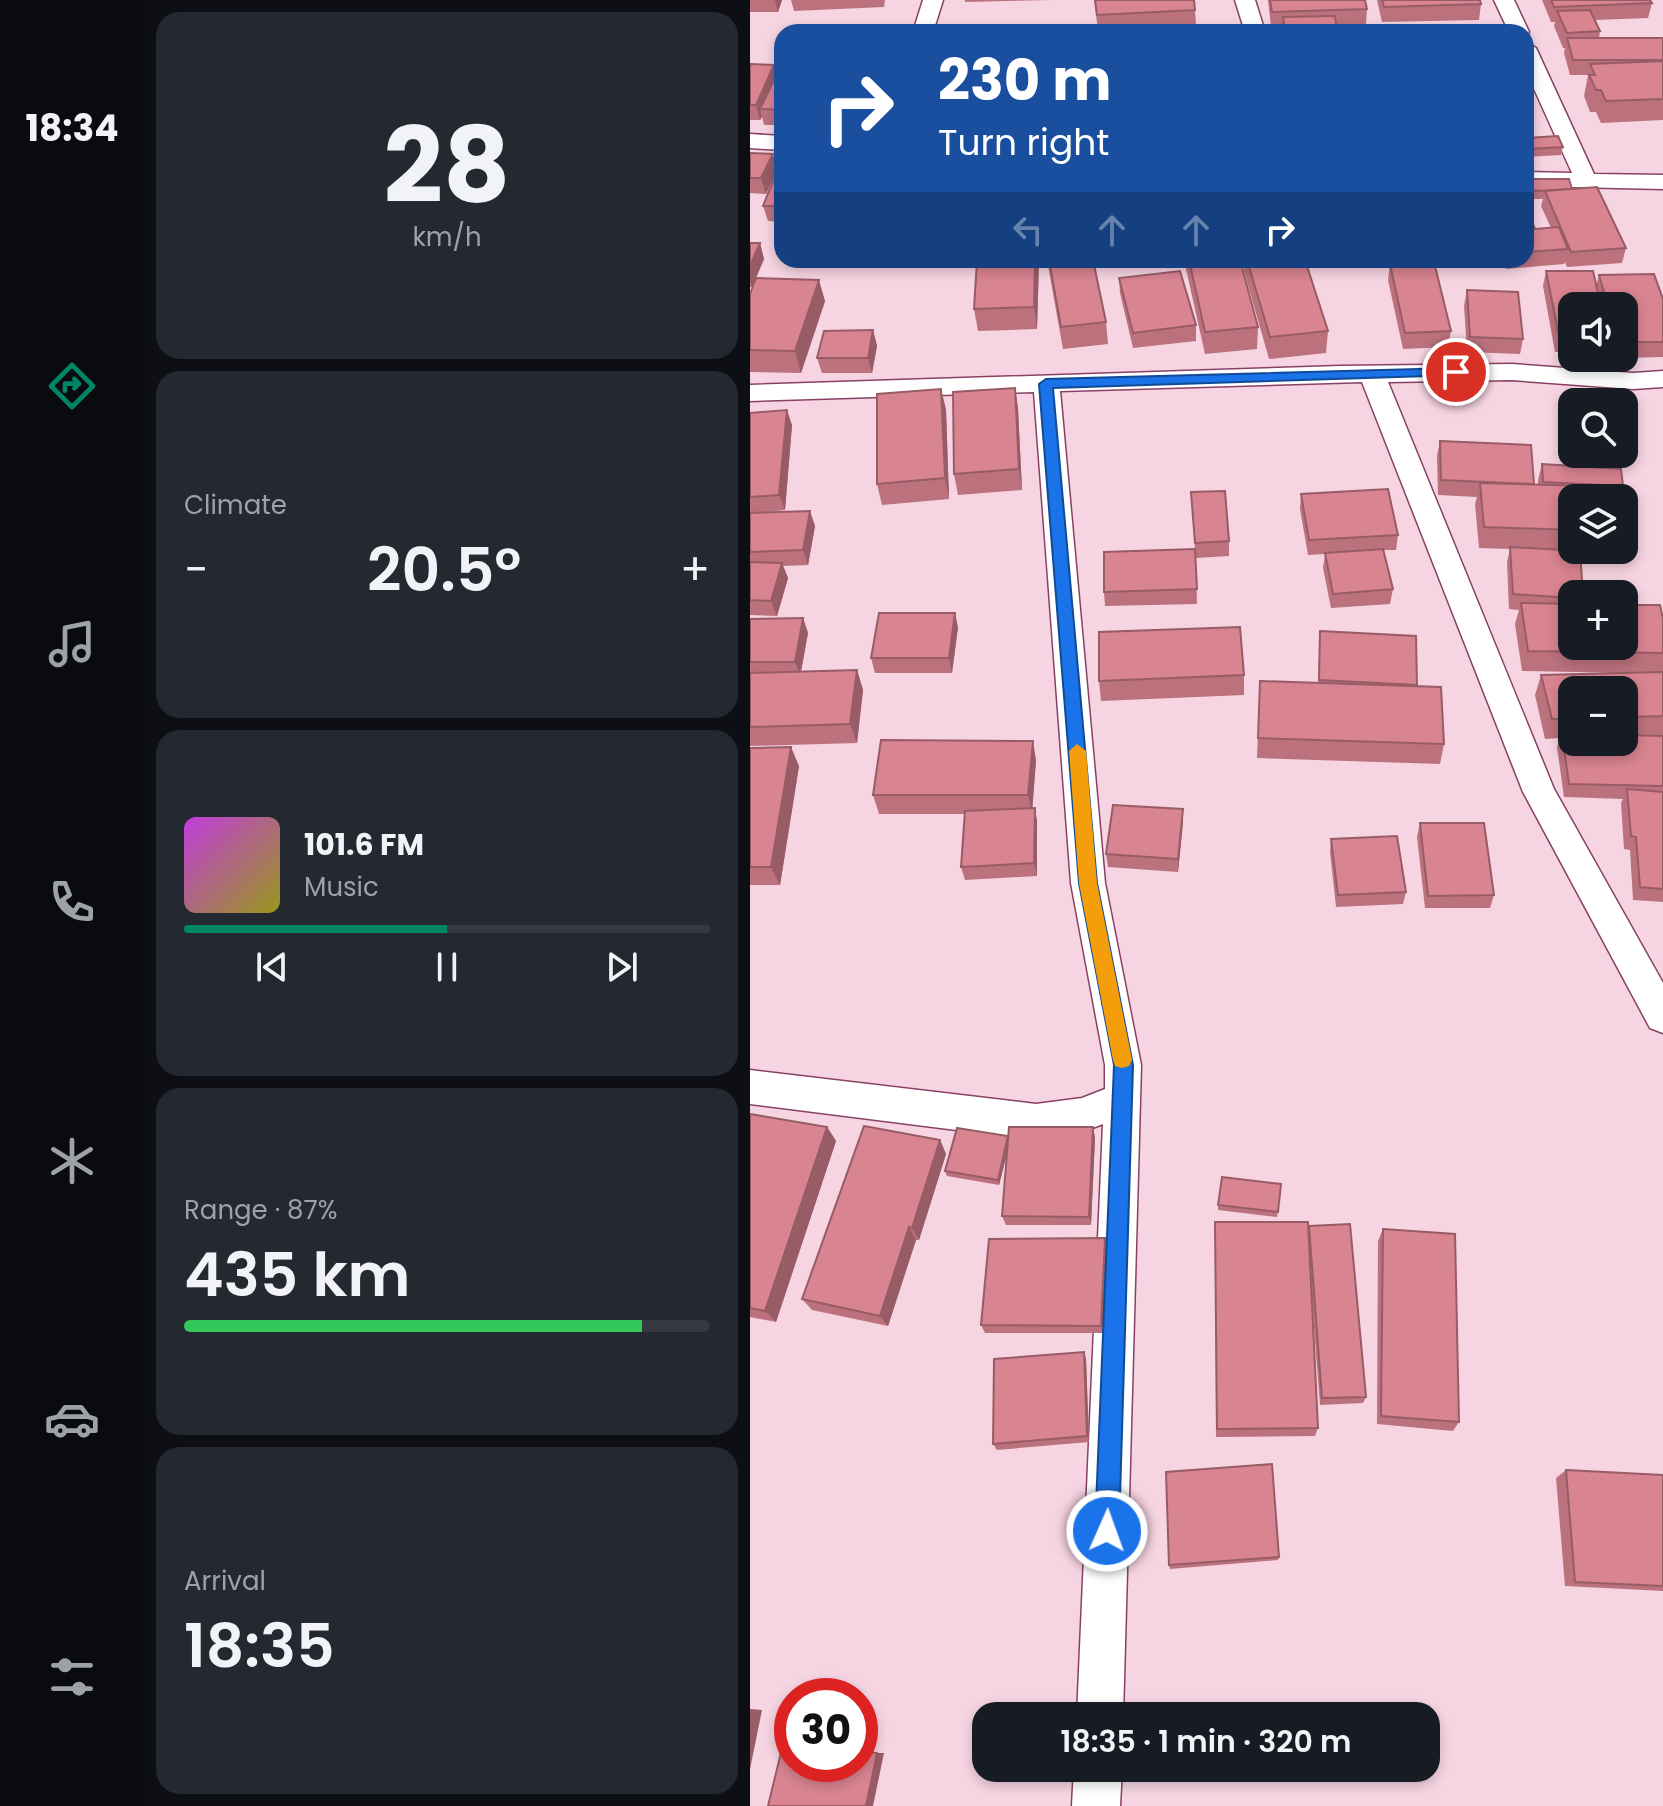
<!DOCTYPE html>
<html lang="en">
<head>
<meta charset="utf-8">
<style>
	body { margin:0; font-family:Poppins,sans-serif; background:#242831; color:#f1f3f6; height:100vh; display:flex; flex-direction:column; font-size:30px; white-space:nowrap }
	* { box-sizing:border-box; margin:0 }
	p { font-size:26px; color:#9ea1a6 }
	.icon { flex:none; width:44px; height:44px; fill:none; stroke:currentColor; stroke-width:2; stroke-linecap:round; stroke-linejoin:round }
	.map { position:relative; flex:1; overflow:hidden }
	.panel { display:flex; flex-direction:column; gap:12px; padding:12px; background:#0d0f14; width:606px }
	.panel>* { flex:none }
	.banner { position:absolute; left:24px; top:24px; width:760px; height:244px; border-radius:24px; box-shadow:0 4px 12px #0003; background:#1a4fa0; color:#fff; overflow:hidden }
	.controls { position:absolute; left:808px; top:292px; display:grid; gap:16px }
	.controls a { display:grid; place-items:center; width:80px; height:80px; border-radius:16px; background:#171b24; box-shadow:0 4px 12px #0003; font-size:40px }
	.speed { position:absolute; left:24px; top:1678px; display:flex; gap:16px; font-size:40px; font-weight:700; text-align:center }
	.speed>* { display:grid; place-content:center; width:104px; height:104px; border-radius:50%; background:#171b24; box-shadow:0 4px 12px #0003; line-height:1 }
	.speed .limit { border:12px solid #d22; background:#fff; color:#111 }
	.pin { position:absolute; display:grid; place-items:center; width:68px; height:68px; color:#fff; margin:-34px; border:4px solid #fff; border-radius:50%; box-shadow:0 2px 8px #0007 }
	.me { position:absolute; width:88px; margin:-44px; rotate:2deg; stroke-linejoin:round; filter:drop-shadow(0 0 6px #0008) }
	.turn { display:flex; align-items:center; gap:28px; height:168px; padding:0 32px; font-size:36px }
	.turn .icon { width:104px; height:104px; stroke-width:2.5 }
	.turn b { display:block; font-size:56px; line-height:68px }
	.lanes { display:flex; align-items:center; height:76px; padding:0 32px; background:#0003; justify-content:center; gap:40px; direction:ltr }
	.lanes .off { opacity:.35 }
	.big { font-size:60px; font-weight:600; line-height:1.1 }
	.panel .tile { flex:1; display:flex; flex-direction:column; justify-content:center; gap:12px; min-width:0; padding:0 28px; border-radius:24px; background:#242831 }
	.panel .dial { align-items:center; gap:0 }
	.dial b { font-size:104px; line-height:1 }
	.song { display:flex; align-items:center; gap:24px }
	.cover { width:96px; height:96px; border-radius:12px; background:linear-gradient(135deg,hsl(290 70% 55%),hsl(60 70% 35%)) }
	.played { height:8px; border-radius:4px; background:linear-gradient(90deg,#018567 50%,#363941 50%) }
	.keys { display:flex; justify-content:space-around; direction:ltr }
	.heat { display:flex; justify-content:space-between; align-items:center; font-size:44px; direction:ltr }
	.charge { height:12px; border-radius:6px; background:linear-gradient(90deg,#34c759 87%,#363941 0) }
	.trip { position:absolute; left:222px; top:1702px; width:468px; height:80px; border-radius:24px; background:#171b24; box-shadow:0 4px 12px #0003; font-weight:600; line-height:80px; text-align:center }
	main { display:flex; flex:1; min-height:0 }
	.tab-bar { display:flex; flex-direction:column; width:144px; justify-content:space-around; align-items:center; background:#090b0e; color:#9ea1a6 }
	.tab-bar .icon { width:56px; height:56px }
	.tab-bar .selected { color:#018567 }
	.tab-bar b { font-size:36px; color:#f1f3f6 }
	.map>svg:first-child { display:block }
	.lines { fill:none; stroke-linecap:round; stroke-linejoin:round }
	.street-casing { stroke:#884165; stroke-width:3 }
	.street { fill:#fff; fill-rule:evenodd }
	.wall { fill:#bb727d; fill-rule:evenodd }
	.shaded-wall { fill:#985c66 }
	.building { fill:#d98491; stroke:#985c66; stroke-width:2 }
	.route { fill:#1a73e8; stroke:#114b97; stroke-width:2 }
	.slow { fill:#f59e0b }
</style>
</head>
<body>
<main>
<nav class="tab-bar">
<b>18:34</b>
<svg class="icon selected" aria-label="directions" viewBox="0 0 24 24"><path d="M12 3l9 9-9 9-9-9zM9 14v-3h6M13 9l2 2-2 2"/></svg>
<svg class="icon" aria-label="music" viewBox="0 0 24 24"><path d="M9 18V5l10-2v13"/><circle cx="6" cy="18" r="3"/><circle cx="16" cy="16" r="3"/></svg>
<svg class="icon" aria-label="phone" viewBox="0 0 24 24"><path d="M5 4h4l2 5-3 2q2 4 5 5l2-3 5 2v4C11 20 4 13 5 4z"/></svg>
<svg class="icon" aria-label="climate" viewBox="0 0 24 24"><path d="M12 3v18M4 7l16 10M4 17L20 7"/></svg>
<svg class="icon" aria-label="car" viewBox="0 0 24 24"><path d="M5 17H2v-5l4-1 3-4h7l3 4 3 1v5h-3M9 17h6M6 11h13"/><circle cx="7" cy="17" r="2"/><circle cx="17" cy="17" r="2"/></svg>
<svg class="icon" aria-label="filters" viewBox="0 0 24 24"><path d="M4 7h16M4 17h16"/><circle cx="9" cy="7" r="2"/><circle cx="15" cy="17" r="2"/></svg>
</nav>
<section class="panel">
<div class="tile dial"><b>28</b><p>km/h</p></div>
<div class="tile"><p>Climate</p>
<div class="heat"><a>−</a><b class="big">20.5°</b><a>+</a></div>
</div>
<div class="tile">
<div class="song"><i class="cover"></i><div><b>101.6 FM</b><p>Music</p></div></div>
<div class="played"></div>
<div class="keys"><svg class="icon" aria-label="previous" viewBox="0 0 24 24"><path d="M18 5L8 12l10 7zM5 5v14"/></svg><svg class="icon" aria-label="pause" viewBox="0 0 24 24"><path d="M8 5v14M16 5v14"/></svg><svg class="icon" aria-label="next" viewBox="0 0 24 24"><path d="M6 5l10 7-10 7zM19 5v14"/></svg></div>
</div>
<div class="tile"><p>Range · 87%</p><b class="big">435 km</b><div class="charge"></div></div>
<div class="tile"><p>Arrival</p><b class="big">18:35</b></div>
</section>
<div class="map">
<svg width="913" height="1806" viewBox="0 0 913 1806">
	<rect width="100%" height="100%" fill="#f6d4e2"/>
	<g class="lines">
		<defs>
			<g id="street">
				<path d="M173,0H193L183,32H163Z"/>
				<path d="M485,0H505L515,32H495Z"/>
				<path d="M744,0H764L779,32L776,36V32H759Z"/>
				<path d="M776,42L786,48L844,174L913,175V189L776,186V172L822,173L776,71Z"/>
				<path d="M0,134L32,136V150L0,148Z"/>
				<path d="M762,364L883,373L913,371V387L883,389L762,380L638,382L804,789L913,983V1033L900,1028L773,792L612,382L310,391L355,883L391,1065L373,1716H327L353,1124L332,1132L286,1140L0,1104V1070L286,1104L332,1098L355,1089V1065L321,883L284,392L0,401V385L590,366Z"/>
				<path d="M324,1768H372L370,1806H322Z"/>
			</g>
		</defs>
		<use href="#street" class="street-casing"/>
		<use href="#street" class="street"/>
	</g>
	<g class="wall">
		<path d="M0,0H32L28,12H0Z"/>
		<path d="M41,0H135L134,7L44,11Z"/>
		<path d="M215,0H301L215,2Z"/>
		<path d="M344,0L445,10L446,25L348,30Z"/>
		<path d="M518,0H615L617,9L616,24L586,25L587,32H532V27H521Z"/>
		<path d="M627,0H730L731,4L729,20L632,22Z"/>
		<path d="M792,0H900L902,3L898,18L845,20L850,31L849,38H913V120L851,123L846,112H840L834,96L838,75H820L814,53L815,48H813L804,26L805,22H801Z"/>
		<path d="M0,64L24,65L28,80L27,82H32V125H14L12,117L10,120H0Z"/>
		<path d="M776,81L781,91L778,106H776Z"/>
		<path d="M776,138L813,147L811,155L776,157Z"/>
		<path d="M0,153L23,154L27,170L16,194L0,193Z"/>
		<path d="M32,159V222L18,221L13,206Z"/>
		<path d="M781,179L822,189L876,248L872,263L817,267L815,262L814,264L756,269L752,260H776V208L785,229L801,228L791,206L793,199H782L779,187Z"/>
		<path d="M0,243H10L14,259L6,278L75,301L51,373L0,372V294L2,287H0Z"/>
		<path d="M227,260H289L287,329L228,331L224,309Z"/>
		<path d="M297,260H343L356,322L358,344L313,349Z"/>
		<path d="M434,260H490L508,327L507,349L455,354Z"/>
		<path d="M494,260H595V264L557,265L578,331L576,353L519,359L494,271Z"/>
		<path d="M640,264L701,331L698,347L653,349L638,280Z"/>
		<path d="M796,271L846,286L849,275L913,299V357L874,358V306H822V352H805L793,286Z"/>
		<path d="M369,278L446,325V341L383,348L370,293Z"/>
		<path d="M717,290L773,339L770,354L717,352L714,306Z"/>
		<path d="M123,330L127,346L122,373H72L67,358Z"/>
		<path d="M265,388L268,409L272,490L208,495L204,474Z"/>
		<path d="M191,389L196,410L199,499L132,505L127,484Z"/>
		<path d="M0,413L42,425L35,510L6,513L65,526L58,565L33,566L38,578L27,616L0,615Z"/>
		<path d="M690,441L784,485H788V480L792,464L872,487L881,532L874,553L830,551L822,594V646L913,619V902L883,900L880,850L874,849L871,803L873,799L814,797L807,747L810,738L795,739L785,695L791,675L881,673L772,671L765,624L769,610L759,609L757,562L760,549L729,548L725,504L727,497L688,495L687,456ZM822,498H874V550H822ZM822,690H874V742H822Z"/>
		<path d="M441,492L479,541V556L446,558L447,604L355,606L354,592L445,549Z"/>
		<path d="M551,494L648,535L646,550H634L643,589L640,604L581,608L573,568L575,554L558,555L550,509Z"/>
		<path d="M53,618L58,633L51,672L107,670L113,690L107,743L0,746V619Z"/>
		<path d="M208,627L202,673H125L121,658Z"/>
		<path d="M570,631L667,685V687L694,744L690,764L507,758L510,681L568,683Z"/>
		<path d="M494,675V695L351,701L349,681Z"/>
		<path d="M0,748L49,766L30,885H0Z"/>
		<path d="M286,760L282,808L287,821V876L215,880L211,867L215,814H129L123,795Z"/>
		<path d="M433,809V822L428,872L358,867L356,854Z"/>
		<path d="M670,823L744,895L740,908H675L667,837Z"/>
		<path d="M581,839L656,892L653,904L586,907L580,852Z"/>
		<path d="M0,1114L77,1127L86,1141L26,1322L0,1317Z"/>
		<path d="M343,1127L345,1138L341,1225H256L252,1216L257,1153L249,1185L197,1176L195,1171L259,1137Z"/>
		<path d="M190,1140L196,1154L169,1240H166L138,1326L62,1310L52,1299Z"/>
		<path d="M531,1184L527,1217L468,1210V1205Z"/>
		<path d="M465,1222L559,1228L616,1397L613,1403L570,1405L561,1289L568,1428L565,1436L466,1437Z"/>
		<path d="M633,1229L709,1422L703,1431L627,1424L628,1241Z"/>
		<path d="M355,1238L357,1247L353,1333H235L231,1325Z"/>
		<path d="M336,1359L339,1442L247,1450L243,1444Z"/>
		<path d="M816,1470L913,1475V1591L815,1586L806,1478Z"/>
		<path d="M529,1557L528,1560L420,1569L419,1565Z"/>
	</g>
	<g class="shaded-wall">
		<path d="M25,0H32L28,12Z"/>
		<path d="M24,65L28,80L15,110L10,109L12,117L10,120L6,105Z"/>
		<path d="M23,154L27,170L16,194L11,178Z"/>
		<path d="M10,243L14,259L2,287L0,281V266Z"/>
		<path d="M285,260H289L287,329L284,307Z"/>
		<path d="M69,280L75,301L51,373L45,351Z"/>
		<path d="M123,330L127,346L122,373L118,358Z"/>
		<path d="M265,388L268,409L272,490L269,469Z"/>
		<path d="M191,389L196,410L199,499L195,478Z"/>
		<path d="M37,410L42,425L35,510L29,495Z"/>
		<path d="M60,511L65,526L58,565L53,550Z"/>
		<path d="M32,563L38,578L27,616L21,601Z"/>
		<path d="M205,613L208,627L202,673L199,658Z"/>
		<path d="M53,618L58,633L50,676L45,662Z"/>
		<path d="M107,670L113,690L107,743L100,724Z"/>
		<path d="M283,741L286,760L282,814L278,795Z"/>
		<path d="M41,747L49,766L30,885L21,867Z"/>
		<path d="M285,808L287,821V876L284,863Z"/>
		<path d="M433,809V822L428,872V859Z"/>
		<path d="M77,1127L86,1141L26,1322L15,1311Z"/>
		<path d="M343,1127L345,1138L341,1225L339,1217Z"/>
		<path d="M258,1136L260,1141L249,1185L248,1180Z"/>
		<path d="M190,1140L196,1154L169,1240L162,1228Z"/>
		<path d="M159,1227L166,1240L138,1326L130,1316Z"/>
		<path d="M355,1238L357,1247L353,1333L351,1326Z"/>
		<path d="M334,1352L336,1359L339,1442L337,1436Z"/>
		<path d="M0,1709L12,1710L0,1769Z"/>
		<path d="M127,1753H134L123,1806H116Z"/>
	</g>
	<g class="building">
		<path d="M345,0H444L445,10L347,15Z"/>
		<path d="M520,0H615L617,9L522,12Z"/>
		<path d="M632,0H730L731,4L634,7Z"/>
		<path d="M801,0H900L902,3L804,7Z"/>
		<path d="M840,10L850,31L817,33L807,11Z"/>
		<path d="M585,16L587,32H535L533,17Z"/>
		<path d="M134,26L135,32H73Z"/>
		<path d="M817,38H913V60H823Z"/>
		<path d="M913,61V99L856,101L851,90H846L839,75H845L840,64Z"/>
		<path d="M0,64L24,65L6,105H0Z"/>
		<path d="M776,81L781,91H776Z"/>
		<path d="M23,82H32V110L10,109Z"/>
		<path d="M808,136L813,147L776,149V138Z"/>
		<path d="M0,153L23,154L11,178H0Z"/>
		<path d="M32,159V206H13Z"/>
		<path d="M781,179H819L822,189L784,191Z"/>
		<path d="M847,187L876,248L821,252L795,191Z"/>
		<path d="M776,208L785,229L809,227L818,249L776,252Z"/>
		<path d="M0,243H10L0,266Z"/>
		<path d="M227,260H285L284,307L224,309Z"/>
		<path d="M299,260H343L356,322L311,327Z"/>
		<path d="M439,260H490L508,327L455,332Z"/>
		<path d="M497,260H555L578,331L520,337Z"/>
		<path d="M684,262L701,331L655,333L640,264Z"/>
		<path d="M430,271L446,325L383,333L369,278Z"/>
		<path d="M796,271H843L851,306H822V336H809Z"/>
		<path d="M904,274L913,299V342H874V306H858L849,275Z"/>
		<path d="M6,278L69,280L45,351L0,350V294Z"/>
		<path d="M717,290L768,292L773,339L720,337Z"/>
		<path d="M123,330L118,358H67L74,331Z"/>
		<path d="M265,388L269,469L204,474L203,392Z"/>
		<path d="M191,389L195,478L127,484V394Z"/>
		<path d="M37,410L29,495L0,497V413Z"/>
		<path d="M690,441L781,445L784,484L691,480Z"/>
		<path d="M792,464L871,469L873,486L793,482Z"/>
		<path d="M730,483L873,487L881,532L874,531V498H822V530L734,527Z"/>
		<path d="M638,489L648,535L559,540L551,494Z"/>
		<path d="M475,491L479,541L445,543L441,492Z"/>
		<path d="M60,511L53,550L0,552V513Z"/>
		<path d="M760,547L830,551L833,594H822V598L763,594Z"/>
		<path d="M445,549L447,589L354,592V552Z"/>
		<path d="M633,549L643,589L583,594L575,553Z"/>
		<path d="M0,562L32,563L21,601L0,600Z"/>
		<path d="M771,603L822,604V646H874V605H910L913,619V653L778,651Z"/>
		<path d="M129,613H205L199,658H121Z"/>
		<path d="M53,618L45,662H0V619Z"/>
		<path d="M490,627L494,675L349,681V632Z"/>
		<path d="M570,631L666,636L667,685L569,680Z"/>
		<path d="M107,670L100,724L0,727V673Z"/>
		<path d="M913,672V716L874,717V690H822V719H802L791,675Z"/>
		<path d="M510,681L691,687L694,744L508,738Z"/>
		<path d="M812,733H822V742H874V735L913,736V786L819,784Z"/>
		<path d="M131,740L283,741L278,795H123Z"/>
		<path d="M41,747L21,867H0V748Z"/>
		<path d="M877,789L913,792V889L890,887L886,837L881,836Z"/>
		<path d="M363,805L433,809L428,859L356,854Z"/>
		<path d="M285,808L284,863L211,867L215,811Z"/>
		<path d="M670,823H734L744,895L678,896Z"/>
		<path d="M647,836L656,892L588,895L581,839Z"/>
		<path d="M0,1114L77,1127L15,1311L0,1308Z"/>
		<path d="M114,1126L190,1140L162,1228L159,1227L130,1316L52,1299Z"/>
		<path d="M259,1127H343L339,1217L252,1216Z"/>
		<path d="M207,1128L258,1136L248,1180L195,1171Z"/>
		<path d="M472,1177L531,1184L528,1212L468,1205Z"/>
		<path d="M465,1222H558L568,1428L467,1429Z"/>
		<path d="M600,1224L616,1397L572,1398L559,1226Z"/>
		<path d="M633,1229L705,1234L709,1422L631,1416Z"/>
		<path d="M355,1238L351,1326L231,1325L239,1239Z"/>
		<path d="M334,1352L337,1436L243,1444L244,1359Z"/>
		<path d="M522,1464L529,1557L419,1565L416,1472Z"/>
		<path d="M816,1470L913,1475V1586L825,1582Z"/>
		<path d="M34,1740L42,1741V1764H110V1751L127,1753L116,1806H18Z"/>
	</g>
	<path class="route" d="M706,368L713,372L711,375L303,388L347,883L383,1065L369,1531L365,1539L357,1543L348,1539L345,1531L364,1065L329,883L289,384L296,379Z"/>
	<path class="slow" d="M327,744L336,751L347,883L382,1060L379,1066L372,1068L365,1066L363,1060L329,883L319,751Z"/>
</svg>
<div class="controls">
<a><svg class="icon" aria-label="sound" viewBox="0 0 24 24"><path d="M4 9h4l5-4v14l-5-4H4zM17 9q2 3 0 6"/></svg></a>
<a><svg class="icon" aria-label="search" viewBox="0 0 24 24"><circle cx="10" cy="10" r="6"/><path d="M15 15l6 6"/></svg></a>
<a><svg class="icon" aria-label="layers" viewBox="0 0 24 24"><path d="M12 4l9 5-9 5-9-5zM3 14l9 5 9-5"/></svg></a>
<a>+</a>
<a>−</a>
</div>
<div class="speed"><div class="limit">30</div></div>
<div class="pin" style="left:706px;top:372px;background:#d93025"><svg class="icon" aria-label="arrive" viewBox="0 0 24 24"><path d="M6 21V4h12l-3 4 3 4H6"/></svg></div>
<svg class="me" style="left:357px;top:1531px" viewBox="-20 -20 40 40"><circle r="17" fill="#1a73e8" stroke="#fff" stroke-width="3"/><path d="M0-11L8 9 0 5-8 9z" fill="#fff"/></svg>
<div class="trip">18:35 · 1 min · 320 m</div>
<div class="banner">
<div class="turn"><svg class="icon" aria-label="right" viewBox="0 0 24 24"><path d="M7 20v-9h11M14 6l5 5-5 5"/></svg><div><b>230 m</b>Turn right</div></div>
<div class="lanes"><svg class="icon off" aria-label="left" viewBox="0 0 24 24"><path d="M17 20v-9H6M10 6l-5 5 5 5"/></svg><svg class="icon off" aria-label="ahead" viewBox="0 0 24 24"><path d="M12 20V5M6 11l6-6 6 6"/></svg><svg class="icon off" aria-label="ahead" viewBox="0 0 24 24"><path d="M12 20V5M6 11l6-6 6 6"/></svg><svg class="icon" aria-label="right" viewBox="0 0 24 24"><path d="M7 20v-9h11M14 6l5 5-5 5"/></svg></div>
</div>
</div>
</main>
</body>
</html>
